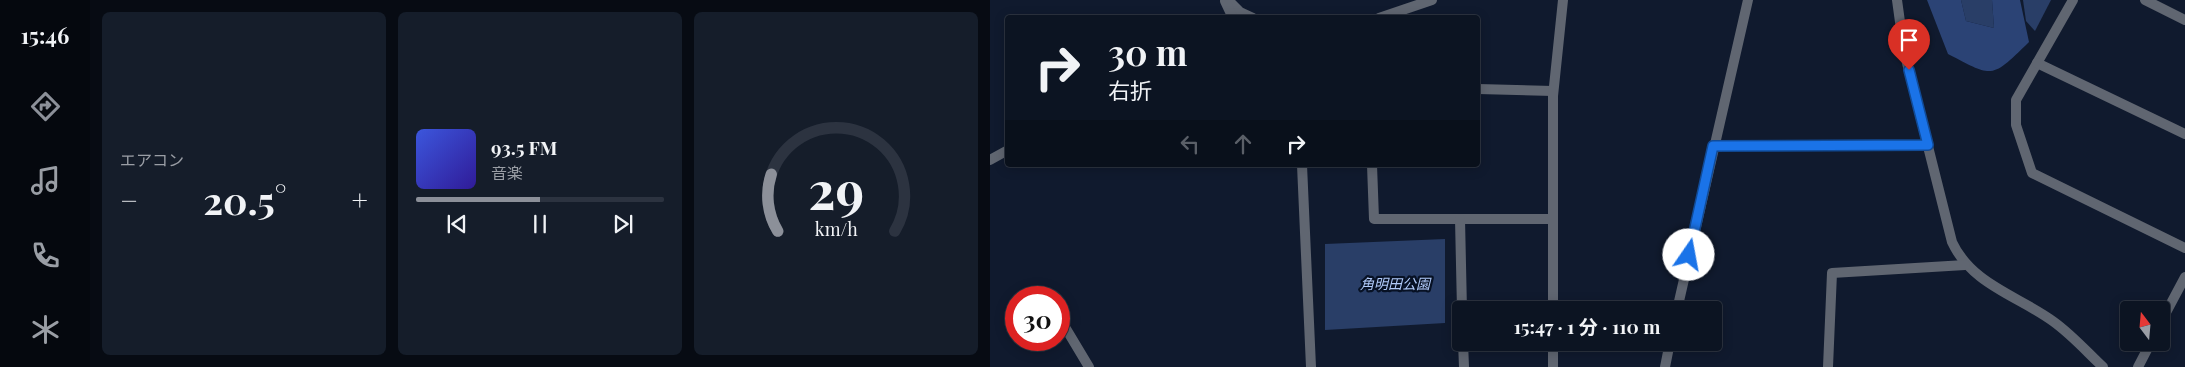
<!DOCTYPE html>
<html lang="ja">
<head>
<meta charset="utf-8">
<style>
	body { margin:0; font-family:"Playfair Display","Noto Sans JP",serif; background:#151d2a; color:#f1f3f6; height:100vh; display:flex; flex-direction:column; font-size:19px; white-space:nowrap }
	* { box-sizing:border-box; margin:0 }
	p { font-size:16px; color:#9a9ea5 }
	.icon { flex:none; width:28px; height:28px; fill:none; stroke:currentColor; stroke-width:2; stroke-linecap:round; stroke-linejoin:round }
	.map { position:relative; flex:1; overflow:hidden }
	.panel { display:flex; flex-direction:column; gap:12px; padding:12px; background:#070b13; width:900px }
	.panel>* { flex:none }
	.top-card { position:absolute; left:15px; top:15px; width:475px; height:152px; border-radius:5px; box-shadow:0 2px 12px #0003,0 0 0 1px #2c3340; background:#0c1422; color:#f1f3f6; overflow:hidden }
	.needle { width:32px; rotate:344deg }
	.fabs { position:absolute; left:1130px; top:301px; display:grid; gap:10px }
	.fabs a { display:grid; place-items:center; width:50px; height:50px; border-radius:5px; background:#0c1422; box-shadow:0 2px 12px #0003,0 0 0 1px #2c3340; font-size:25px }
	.speed { position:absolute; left:15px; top:286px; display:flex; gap:10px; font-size:25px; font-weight:700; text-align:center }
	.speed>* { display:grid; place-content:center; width:65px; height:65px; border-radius:50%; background:#0c1422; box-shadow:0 2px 12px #0003,0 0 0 1px #2c3340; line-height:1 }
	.speed .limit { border:8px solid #d22; background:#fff; color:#111 }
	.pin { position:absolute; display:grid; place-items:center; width:42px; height:42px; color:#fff; margin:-51px -21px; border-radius:50% 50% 50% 0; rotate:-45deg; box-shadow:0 0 5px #0007 }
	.pin .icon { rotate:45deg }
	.me { position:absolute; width:55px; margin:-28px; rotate:12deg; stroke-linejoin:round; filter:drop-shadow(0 0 4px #0008) }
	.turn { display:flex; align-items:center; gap:18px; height:105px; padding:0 20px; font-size:22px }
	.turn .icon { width:65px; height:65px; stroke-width:2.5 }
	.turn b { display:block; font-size:35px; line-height:42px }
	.lanes { display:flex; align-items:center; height:48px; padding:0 20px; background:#0003; justify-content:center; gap:25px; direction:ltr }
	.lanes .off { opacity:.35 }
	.big { font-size:38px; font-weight:700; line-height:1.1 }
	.panel .tile { flex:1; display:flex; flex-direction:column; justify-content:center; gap:8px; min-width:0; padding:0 18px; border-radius:8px; background:#151d2a }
	.panel .dial { align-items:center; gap:0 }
	.dial svg { height:130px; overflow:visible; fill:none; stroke:#2c3340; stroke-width:7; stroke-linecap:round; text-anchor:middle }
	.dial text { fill:#f1f3f6; stroke:none }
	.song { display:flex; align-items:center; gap:15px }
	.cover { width:60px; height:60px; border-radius:8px; background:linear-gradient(135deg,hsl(230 70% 55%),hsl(250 70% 35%)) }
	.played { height:5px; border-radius:2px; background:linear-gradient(90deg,#8c9099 50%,#2c3340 50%) }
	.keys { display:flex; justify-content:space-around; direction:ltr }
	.heat { display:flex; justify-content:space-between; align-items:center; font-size:28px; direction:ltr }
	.panel .tiles { flex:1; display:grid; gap:12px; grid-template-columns:repeat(3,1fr) }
	.trip { position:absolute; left:462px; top:301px; width:270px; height:50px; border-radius:5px; background:#0c1422; box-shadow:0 2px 12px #0003,0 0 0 1px #2c3340; font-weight:700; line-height:50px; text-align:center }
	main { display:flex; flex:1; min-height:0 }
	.tabs { display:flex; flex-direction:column; width:90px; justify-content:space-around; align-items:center; background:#05080e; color:#9a9ea5 }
	.tabs .icon { width:35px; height:35px }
	.tabs .current { color:#8c9099 }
	.tabs b { font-size:22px; color:#f1f3f6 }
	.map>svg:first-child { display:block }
	.green { fill:#293e67 }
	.forest { fill:#2b4375 }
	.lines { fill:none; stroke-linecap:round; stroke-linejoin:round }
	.street { stroke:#606671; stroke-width:10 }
	.route-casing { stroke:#114b97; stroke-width:12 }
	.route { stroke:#1a73e8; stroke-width:9 }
	.labels { text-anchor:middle; stroke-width:4.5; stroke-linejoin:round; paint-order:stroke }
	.park-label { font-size:14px; font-style:italic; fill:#b0caf9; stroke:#071124 }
</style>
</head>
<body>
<main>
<nav class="tabs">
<b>15:46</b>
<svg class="icon current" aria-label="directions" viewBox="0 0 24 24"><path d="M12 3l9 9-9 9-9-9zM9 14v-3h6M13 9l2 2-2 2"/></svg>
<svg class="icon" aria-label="music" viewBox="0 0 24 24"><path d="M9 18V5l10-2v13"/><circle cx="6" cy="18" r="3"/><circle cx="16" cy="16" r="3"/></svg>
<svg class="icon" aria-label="phone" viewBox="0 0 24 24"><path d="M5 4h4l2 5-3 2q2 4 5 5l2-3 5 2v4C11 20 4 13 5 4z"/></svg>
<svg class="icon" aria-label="climate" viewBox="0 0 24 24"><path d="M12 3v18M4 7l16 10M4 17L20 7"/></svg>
</nav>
<section class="panel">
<div class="tiles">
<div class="tile"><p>エアコン</p>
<div class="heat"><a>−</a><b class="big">20.5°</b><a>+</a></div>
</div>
<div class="tile">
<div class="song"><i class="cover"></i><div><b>93.5 FM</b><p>音楽</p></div></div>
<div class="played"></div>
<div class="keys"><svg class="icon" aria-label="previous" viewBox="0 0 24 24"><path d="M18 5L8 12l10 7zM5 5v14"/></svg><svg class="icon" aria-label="pause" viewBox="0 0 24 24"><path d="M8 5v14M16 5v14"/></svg><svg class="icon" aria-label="next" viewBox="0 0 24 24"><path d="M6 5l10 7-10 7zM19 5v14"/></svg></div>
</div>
<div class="tile dial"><svg viewBox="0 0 100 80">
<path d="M14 69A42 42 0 1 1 86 69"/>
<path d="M14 69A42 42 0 0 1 10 34" stroke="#8c9099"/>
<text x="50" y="56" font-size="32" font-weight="700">29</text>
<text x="50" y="72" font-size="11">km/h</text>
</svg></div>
</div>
</section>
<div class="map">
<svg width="1195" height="367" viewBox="0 0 1195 367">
	<rect width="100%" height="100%" fill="#101a2e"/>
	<g class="green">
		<path d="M971,0H1002L1004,28L976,21Z"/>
		<path d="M1033,0H1061L1045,31L1036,21Z"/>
		<path d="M455,239V323L335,330V244Z"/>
	</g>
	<path class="forest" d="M937,0H971L976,21L1004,28L1002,0H1030L1039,42C1001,79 1004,78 958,54Z"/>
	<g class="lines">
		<g class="street">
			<path d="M238,0L250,12L263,18"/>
			<path d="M907,0L914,51L962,242C982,285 1029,296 1064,322C1082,335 1097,352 1113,367"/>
			<path d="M1083,0L1026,100V125L1042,173L1195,248"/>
			<path d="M1155,0L1195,20"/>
			<path d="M235,1L243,18"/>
			<path d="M389,18L442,0"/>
			<path d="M1047,63L1195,134"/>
			<path d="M488,89L563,91"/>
			<path d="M723,146L937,145"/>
			<path d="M0,160L18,150"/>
			<path d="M312,165L321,367"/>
			<path d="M382,165L384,219H563"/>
			<path d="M470,219L472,310"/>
			<path d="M563,310V96L573,0"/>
			<path d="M687,310L758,0"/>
			<path d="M69,317L99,367"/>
			<path d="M1171,322L1195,277"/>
			<path d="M473,342L474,367"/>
			<path d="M563,367V342"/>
			<path d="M675,367L680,342"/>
			<path d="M838,367L842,273L975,265"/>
			<path d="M1148,367L1161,342"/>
		</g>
	</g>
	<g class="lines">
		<defs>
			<path id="route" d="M699,255L723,146L938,145L919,70"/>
		</defs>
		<use href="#route" class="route-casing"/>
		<use href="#route" class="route"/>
	</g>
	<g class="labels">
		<g class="park-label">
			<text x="405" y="289">角明田公園</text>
		</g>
	</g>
</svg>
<div class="fabs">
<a><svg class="needle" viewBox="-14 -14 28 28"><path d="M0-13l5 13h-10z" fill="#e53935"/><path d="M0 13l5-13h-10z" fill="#9a9ea5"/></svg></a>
</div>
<div class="speed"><div class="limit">30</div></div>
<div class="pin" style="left:919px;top:70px;background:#d93025"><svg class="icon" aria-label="arrive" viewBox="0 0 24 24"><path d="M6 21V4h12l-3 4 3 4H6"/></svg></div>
<svg class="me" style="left:699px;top:255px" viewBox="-20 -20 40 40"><circle r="19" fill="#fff"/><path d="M0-13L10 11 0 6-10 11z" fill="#1a73e8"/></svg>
<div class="trip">15:47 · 1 分 · 110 m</div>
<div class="top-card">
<div class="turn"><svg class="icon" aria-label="right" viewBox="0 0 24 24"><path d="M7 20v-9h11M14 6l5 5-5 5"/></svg><div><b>30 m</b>右折</div></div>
<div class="lanes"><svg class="icon off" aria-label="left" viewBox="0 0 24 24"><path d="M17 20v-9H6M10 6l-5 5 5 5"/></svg><svg class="icon off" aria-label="ahead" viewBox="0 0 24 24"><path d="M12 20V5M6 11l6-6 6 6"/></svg><svg class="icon" aria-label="right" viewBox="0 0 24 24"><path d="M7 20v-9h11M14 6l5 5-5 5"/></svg></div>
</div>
</div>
</main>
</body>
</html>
